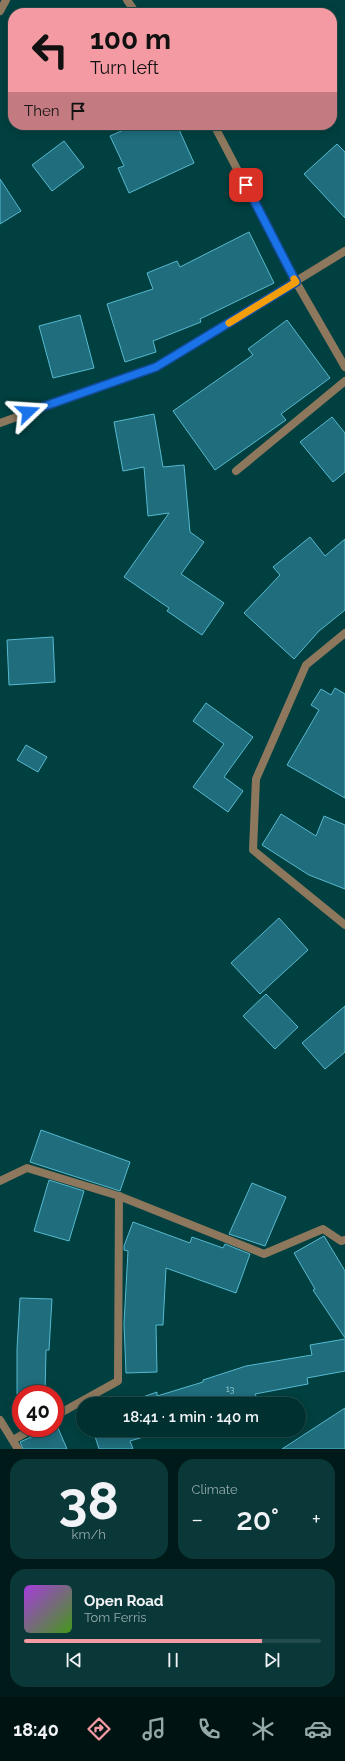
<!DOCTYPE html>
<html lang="en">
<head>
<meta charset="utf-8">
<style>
	body { margin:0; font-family:Raleway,sans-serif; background:#0a3838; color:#f1f3f6; height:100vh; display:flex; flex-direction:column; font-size:15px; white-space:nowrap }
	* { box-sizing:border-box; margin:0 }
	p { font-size:13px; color:#95a9ab }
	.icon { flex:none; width:22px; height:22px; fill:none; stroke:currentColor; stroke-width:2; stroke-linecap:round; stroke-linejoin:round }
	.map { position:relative; height:1449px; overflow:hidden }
	.drawer { display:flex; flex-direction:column; gap:10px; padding:10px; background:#001a1a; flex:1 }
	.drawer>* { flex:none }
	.guide { position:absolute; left:8px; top:8px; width:329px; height:122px; border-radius:16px; box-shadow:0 2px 10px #0003,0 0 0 1px #224b4c; background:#f49aa2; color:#111; overflow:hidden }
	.speed { position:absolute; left:12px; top:1385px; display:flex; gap:8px; font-size:20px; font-weight:700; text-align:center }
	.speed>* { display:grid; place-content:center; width:52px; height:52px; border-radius:50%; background:#003030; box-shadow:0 2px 10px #0003,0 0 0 1px #224b4c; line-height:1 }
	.speed .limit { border:6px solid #d22; background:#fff; color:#111 }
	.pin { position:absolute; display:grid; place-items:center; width:34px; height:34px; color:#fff; margin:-17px; border-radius:8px; box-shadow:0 2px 6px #0006 }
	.me { position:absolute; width:44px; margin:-22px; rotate:70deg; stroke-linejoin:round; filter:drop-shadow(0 0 3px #0008) }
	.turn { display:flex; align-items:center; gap:14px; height:84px; padding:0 16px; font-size:18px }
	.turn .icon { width:52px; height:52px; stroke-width:2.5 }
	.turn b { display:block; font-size:28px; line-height:34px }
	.then { display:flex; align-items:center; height:38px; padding:0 16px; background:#0003; gap:8px; font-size:15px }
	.big { font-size:30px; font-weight:600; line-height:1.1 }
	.drawer .widget { flex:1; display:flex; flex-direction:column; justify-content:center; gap:6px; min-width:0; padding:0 14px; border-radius:16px; background:#0a3838 }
	.drawer .dial { align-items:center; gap:0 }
	.dial b { font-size:52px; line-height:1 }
	.song { display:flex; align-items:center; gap:12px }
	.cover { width:48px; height:48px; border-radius:6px; background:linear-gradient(135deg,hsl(280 70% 55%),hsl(100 70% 35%)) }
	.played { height:4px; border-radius:2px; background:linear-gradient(90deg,#f49aa2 80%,#224b4c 80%) }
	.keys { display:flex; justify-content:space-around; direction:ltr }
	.heat { display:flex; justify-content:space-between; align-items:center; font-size:22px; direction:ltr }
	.drawer .tiles { flex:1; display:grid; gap:10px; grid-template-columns:1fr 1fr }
	.widget:last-child { grid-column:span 2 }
	.trip { position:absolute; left:76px; top:1397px; width:230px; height:40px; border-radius:20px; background:#003030; box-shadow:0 2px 10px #0003,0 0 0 1px #224b4c; font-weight:600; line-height:40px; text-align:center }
	.menu { display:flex; height:64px; justify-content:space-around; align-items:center; background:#001313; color:#95a9ab }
	.menu .icon { width:28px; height:28px }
	.menu .current { color:#f49aa2 }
	.menu b { font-size:18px; color:#f1f3f6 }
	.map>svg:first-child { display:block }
	.building { fill:#1f6d7d; stroke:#57b9cf }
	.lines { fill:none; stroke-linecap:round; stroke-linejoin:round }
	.minor { stroke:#8d785d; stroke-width:8 }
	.tertiary { stroke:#8d785d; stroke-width:8 }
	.route-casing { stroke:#114b97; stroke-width:10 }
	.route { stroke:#1a73e8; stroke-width:7 }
	.slow { stroke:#f59e0b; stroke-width:7 }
	.labels { text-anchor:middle; stroke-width:4; stroke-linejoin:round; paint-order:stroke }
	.number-label { font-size:9px; fill:#a2d8dc }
</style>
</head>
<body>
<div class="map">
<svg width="345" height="1449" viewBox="0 0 345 1449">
	<rect width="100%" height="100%" fill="#004040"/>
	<g class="building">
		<path d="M135,125H177L194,163L129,193L118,168L124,166L110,136Z"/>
		<path d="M64,141L84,167L52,191L32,165Z"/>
		<path d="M337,144L345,152V218L304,174Z"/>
		<path d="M0,179L21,211L0,224Z"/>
		<path d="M249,232L274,283L200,319L201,322L153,341L156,352L125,362L107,304L153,289L147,273L177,261L180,267Z"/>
		<path d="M80,315L94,368L53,378L39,326Z"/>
		<path d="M287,320L330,378L281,414L286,420L215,470L173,411L253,355L248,349Z"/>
		<path d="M154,414L163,467L184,465L190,532L204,542L181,574L224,603L202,635L167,611L169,608L124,577L169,513L148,516L144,467L123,471L114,422Z"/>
		<path d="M332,417L345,433V472L333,482L300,442Z"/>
		<path d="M310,537L325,556L345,539V610L319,631L294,659L244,613L280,575L273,567Z"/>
		<path d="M53,637L55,682L9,685L7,640Z"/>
		<path d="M335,688L345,694V798L287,765L319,710L311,705L321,689L331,695Z"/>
		<path d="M206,703L253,737L224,777L243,791L228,812L193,787L224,744L193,721Z"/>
		<path d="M26,745L47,757L38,772L17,760Z"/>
		<path d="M281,814L316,836L324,816L345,825V889L309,875L262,845Z"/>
		<path d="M279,918L308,950L260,994L231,963Z"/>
		<path d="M266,994L298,1027L275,1049L243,1016Z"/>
		<path d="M345,1006V1052L325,1069L302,1043Z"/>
		<path d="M41,1130L130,1162L120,1191L30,1162Z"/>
		<path d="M49,1180L84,1191L69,1241L34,1231Z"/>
		<path d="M252,1183L286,1197L265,1246L229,1234Z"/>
		<path d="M133,1222L190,1243L192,1237L223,1248L225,1244L250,1254L236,1293L166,1268L163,1325H156L157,1372L126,1373L124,1324L128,1251L124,1250V1246Z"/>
		<path d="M324,1236L345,1271V1338L313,1290L315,1289L294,1253Z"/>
		<path d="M20,1298L52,1299L49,1350H46L45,1394H17V1349Z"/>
		<path d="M345,1339V1371L307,1378L308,1384L255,1394L257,1398L240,1404H123L157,1392V1396L203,1382V1380L246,1366L312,1355L310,1345Z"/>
		<path d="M345,1408V1449H282Z"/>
		<path d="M51,1428H58L67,1449H23L20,1442Z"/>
		<path d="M93,1430H167L130,1441L133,1449H99Z"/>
	</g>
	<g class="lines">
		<g class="minor">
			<path d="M127,0L136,13"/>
			<path d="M0,11L6,0"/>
			<path d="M214,125L296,282L345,367"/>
			<path d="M236,471L345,381"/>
			<path d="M345,633L306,665L256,779L253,850L345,925"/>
			<path d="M0,1181L27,1168L119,1196L264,1254L323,1229L341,1241L345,1240"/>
			<path d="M55,1416L118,1381L119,1196"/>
			<path d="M13,1440L34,1428"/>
		</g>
		<g class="tertiary">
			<path d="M0,423L156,367L345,251"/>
			<path d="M0,1420L18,1449"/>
		</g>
	</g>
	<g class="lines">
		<defs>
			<path id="route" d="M28,412L156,367L296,282L246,185"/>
		</defs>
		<use href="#route" class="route-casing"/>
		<use href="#route" class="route"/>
		<path class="slow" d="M229,323L296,282L294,279"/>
	</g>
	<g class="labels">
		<g class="number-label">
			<text x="230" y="1392">13</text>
		</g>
	</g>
</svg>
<div class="speed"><div class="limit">40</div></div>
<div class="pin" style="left:246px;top:185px;background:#d93025"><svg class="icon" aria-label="arrive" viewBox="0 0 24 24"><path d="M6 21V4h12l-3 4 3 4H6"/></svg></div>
<svg class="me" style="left:28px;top:412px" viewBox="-20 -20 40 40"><path d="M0-17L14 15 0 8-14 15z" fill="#1a73e8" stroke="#fff" stroke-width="4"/></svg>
<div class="trip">18:41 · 1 min · 140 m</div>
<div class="guide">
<div class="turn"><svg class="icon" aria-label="left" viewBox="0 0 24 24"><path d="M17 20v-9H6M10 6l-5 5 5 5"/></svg><div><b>100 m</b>Turn left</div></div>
<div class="then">Then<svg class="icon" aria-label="arrive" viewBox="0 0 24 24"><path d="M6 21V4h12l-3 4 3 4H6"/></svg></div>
</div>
</div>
<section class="drawer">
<div class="tiles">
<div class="widget dial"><b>38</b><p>km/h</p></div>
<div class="widget"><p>Climate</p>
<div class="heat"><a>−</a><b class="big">20°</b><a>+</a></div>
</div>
<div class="widget">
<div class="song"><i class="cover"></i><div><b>Open Road</b><p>Tom Ferris</p></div></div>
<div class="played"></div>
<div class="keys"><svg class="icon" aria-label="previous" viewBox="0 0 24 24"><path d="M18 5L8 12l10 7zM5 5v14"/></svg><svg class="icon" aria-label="pause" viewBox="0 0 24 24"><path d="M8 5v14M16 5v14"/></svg><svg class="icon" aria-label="next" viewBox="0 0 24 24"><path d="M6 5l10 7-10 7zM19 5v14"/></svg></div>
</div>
</div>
</section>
<nav class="menu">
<b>18:40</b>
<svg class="icon current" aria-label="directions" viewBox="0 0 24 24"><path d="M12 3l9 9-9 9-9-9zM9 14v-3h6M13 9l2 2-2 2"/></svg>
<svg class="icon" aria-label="music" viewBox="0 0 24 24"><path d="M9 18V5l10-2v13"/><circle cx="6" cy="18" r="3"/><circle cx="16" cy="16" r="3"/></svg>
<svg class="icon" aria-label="phone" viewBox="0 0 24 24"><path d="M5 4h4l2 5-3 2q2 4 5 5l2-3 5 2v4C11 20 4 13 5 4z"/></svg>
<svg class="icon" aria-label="climate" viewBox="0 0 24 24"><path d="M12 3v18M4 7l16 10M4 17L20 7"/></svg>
<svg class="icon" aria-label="car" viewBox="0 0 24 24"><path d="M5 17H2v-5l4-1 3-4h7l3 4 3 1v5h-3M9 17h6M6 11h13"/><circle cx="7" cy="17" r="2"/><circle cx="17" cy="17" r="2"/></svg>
</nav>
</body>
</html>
